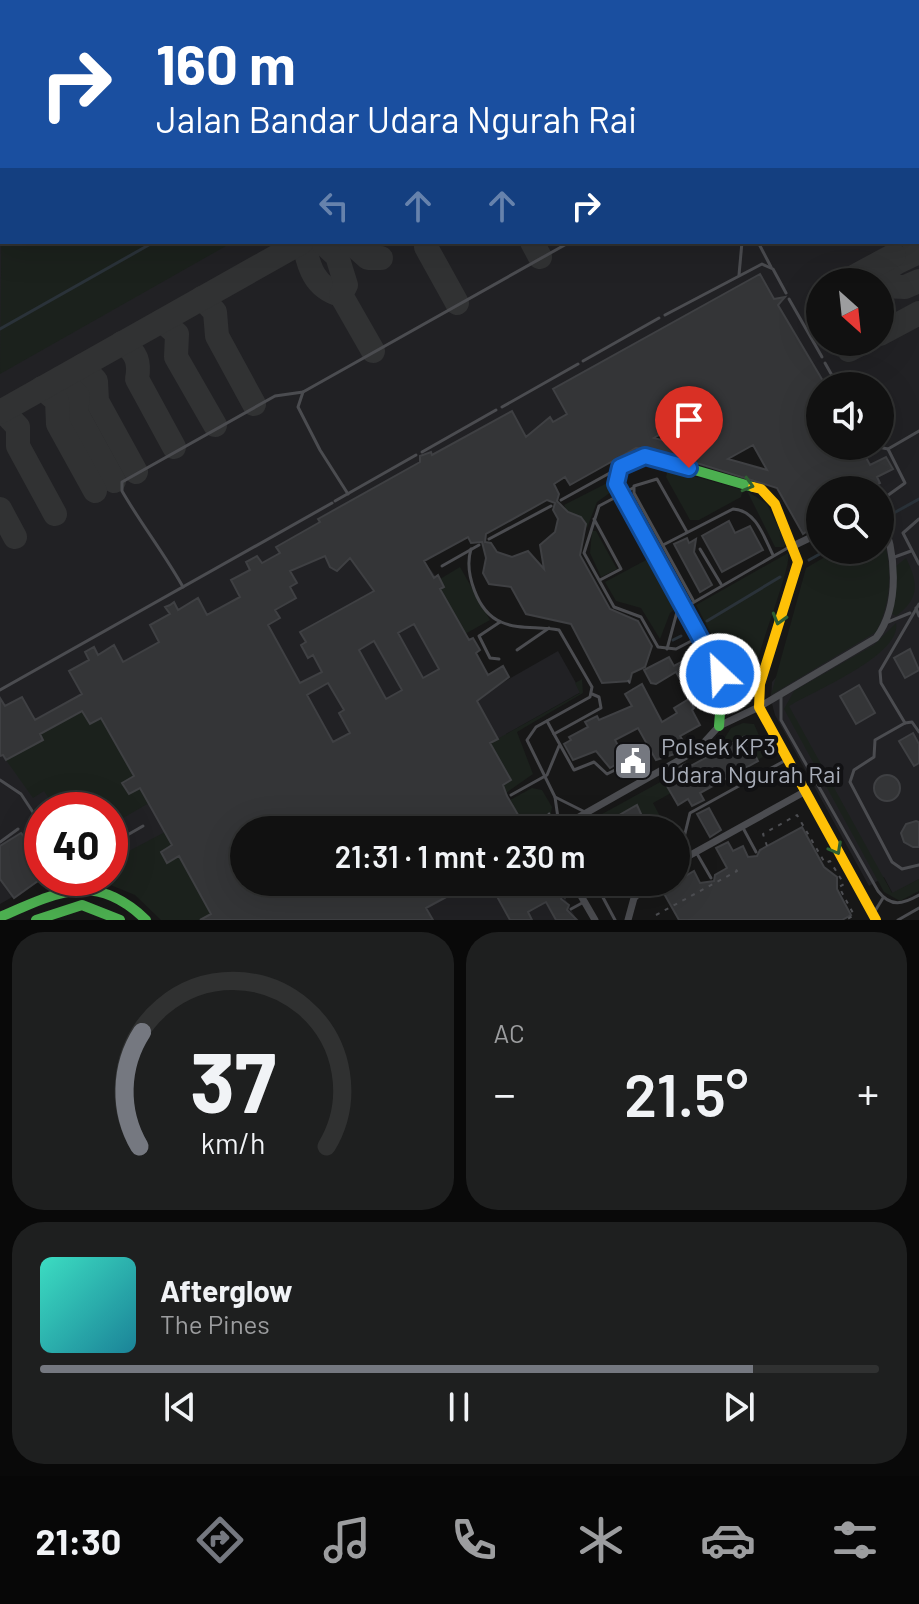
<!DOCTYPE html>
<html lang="id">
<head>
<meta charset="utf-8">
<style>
	body { margin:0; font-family:Barlow,sans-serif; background:#1e1f1f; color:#f1f3f6; height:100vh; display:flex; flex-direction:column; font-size:30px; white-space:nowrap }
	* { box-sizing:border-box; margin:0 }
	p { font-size:26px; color:#9c9d9f }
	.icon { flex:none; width:44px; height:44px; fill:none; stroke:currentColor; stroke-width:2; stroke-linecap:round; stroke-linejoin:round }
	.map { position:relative; height:920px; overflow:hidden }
	.sheet { display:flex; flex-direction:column; gap:12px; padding:12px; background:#090909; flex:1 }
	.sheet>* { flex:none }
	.hud { position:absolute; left:0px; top:0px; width:920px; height:244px; box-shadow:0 8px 32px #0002,0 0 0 2px #303131; background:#1a4fa0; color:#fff; overflow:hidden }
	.needle { width:52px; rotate:153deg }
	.buttons { position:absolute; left:806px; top:268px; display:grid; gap:16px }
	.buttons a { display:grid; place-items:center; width:88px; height:88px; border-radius:50%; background:#111; box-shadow:0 8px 32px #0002,0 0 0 2px #303131; font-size:40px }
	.speed { position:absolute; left:24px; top:792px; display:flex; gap:16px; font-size:40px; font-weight:700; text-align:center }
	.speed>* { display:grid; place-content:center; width:104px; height:104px; border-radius:50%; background:#111; box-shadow:0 8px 32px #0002,0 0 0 2px #303131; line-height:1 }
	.speed .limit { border:12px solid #d22; background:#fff; color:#111 }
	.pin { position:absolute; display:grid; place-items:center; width:68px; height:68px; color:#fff; margin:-82px -34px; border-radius:50% 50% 50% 0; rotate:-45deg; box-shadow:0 0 8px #0007 }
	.pin .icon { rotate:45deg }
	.me { position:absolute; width:88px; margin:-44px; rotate:335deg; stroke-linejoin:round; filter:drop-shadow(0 0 6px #0008) }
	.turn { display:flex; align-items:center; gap:28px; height:168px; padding:0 24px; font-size:36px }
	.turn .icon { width:104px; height:104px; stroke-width:2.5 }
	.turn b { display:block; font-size:56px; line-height:68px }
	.lanes { display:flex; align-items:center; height:76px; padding:0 24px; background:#0003; justify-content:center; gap:40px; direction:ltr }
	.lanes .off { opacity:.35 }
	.big { font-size:60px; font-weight:600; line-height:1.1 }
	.sheet .card { flex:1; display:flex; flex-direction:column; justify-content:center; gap:12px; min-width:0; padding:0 28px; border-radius:32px; background:#1e1f1f }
	.sheet .dial { align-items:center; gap:0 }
	.dial svg { height:208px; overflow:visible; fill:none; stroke:#303131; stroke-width:7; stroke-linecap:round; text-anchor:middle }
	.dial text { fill:#f1f3f6; stroke:none }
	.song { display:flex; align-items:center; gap:24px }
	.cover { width:96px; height:96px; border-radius:12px; background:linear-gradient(135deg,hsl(170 70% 55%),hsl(190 70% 35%)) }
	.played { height:8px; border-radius:4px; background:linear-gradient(90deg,#757880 85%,#303131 85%) }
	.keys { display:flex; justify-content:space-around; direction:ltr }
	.heat { display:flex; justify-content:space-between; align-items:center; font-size:44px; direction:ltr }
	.sheet .tiles { flex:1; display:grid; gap:12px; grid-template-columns:1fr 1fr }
	.card:last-child { grid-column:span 2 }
	.trip { position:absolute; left:230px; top:816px; width:460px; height:80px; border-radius:40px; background:#111; box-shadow:0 8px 32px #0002,0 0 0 2px #303131; font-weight:600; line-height:80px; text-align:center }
	.dock { display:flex; height:128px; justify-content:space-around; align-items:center; background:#070707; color:#9c9d9f }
	.dock .icon { width:56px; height:56px }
	.dock .selected { color:#757880 }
	.dock b { font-size:36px; color:#f1f3f6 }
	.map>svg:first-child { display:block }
	.built { fill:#212124; fill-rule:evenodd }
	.green { fill:#1b211c }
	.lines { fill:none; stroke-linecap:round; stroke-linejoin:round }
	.stream { stroke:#2a3239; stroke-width:3 }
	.taxiway { stroke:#313233; stroke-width:24 }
	.runway { stroke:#313233; stroke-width:60 }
	.building { fill:#343537; stroke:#3f4043; stroke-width:2; fill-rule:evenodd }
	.path { stroke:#4d4e52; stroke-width:2; stroke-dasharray:4 6; stroke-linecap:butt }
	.lane { stroke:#4b4c50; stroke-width:3 }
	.street { stroke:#4b4c50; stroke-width:7 }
	.fast { stroke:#4caf50; stroke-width:10 }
	.slow { stroke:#ffc107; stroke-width:10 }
	.oneway { stroke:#2e6032 }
	.route-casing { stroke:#114b97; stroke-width:20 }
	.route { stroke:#1a73e8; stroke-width:14 }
	.labels { text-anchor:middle; stroke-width:8; stroke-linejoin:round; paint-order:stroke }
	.poi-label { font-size:24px; fill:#a8adb8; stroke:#111113; text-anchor:start }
</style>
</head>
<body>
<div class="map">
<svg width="919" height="920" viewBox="0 0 919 920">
	<rect width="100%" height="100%" fill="#171717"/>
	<path class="built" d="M0,0H919V879L893,894L884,877L869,886L775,715L771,700L772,682L880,550V490H820V522L814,526L811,522L799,528L753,445L723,454L718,471L697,465L702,448L692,445L680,424L570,485L565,478L554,484L559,494L471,543L467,537L424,561L444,587L441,589L469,640L473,638L480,650L476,653L488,674L503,666L509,677L495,687L558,651L581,692L506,734L529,776L505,790L527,830H244V882H556L577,920H200L211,914L110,875V810H42V878H46L0,904ZM2,2H918V242H2ZM820,282H880V342H820ZM820,386H880V446H820Z"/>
	<g class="green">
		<path d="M2,179V242H233L0,374Z"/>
		<path d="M668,469L743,490L741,497L699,520H690L666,477Z"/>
		<path d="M611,481V492L597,502L587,528L581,517L568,513L564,505Z"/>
		<path d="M747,491L767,504L786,543L784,547H775Z"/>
		<path d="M880,529C893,562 893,599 876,632L771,695L806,568L837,550H880Z"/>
		<path d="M592,531H596L617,569L601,577L590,553Z"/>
		<path d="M788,553C793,569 748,668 749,705L733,713L729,668L696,605Z"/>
		<path d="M906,558C919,584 919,599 896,616L891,613L896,566Z"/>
		<path d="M646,560L652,564L676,608L670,613L660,639L641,608L616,601L605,582Z"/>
		<path d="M460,567L490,620L465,634L440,589L444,586L440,579Z"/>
		<path d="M896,623C902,655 813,691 789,706L892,893L919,879V891L900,901L884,892L784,709L794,691L874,645Z"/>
		<path d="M582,679L583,693L517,732L533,774L506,793L502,785L511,780L490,743L580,693L575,683Z"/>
		<path d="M94,704L84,713L90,724L101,718L134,776L123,783L129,794L140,788L149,803L123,818L127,825L110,835V810H42L52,803L44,791L33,798L6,760L42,740L40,734Z"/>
		<path d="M743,723L754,724L767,754L758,760L745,737L715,753L731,728Z"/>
		<path d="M664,780L671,793L653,803L662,820L658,823L662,830H616L627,823L621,813L597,828L593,819Z"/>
		<path d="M532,788L542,790L552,807L548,830H527L510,800Z"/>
		<path d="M165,832L172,845L161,852L167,862L179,856L211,914L200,920H161L135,895L93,878H110V849L129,851Z"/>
	</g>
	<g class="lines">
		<g class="stream">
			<path d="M582,2L586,0"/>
			<path d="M0,329L154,242"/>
			<path d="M883,519L919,499"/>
			<path d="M809,560L827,550"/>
			<path d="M707,621L780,577"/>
			<path d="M673,640L681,636"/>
		</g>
		<g class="taxiway">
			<path d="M136,0V2"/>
			<path d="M156,0L159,2"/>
			<path d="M801,0V2"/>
			<path d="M913,0L914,2"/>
			<path d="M745,2H759"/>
			<path d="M918,224L919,226"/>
			<path d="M304,242C308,267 315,288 341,295"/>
			<path d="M322,242L337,256L346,285L341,295L373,351"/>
			<path d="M350,242L368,258H381"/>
			<path d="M427,242L426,247L457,303"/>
			<path d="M532,242L540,257"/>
			<path d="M919,252C898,263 891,259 881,286L905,287L919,281"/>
			<path d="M844,282L894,255"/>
			<path d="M202,298L215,312L217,336L254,404"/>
			<path d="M162,321L177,334L176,357L215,425"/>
			<path d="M880,334L919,313"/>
			<path d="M122,343C137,352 140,363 137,379L174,447"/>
			<path d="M849,350L864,342"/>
			<path d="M82,366L96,381L97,401L136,472"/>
			<path d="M61,378L78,396L76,412L114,481"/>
			<path d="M42,388L57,401L58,424L95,491"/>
			<path d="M2,410L18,427V446L55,514"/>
			<path d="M0,412L302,242"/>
			<path d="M0,509L15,537"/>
		</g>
		<g class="runway">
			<path d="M236,2L239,0"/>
			<path d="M0,134L2,133"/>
		</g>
	</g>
	<g class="building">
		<path d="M760,274L774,299L785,297L778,305L826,386H820V446H860L870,465L886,457L893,469L877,477L880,483L867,490H820V522L803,534L777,488L652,449L636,448L570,485L565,477L554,484L559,494L557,501L568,512L581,517L586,524L580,555L610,609L638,621L652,646L645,667L632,673L630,681L602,683L571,624L526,614L511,587L489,584L483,573L486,558L482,542L471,543L468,537L424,561L434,578L438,575L444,587L440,589L469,640L473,638L480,650L476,653L488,675L503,666L509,677L477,701L498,739L490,743L511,780L503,785L507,796L527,830H244V882H474L426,908L433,920H200L211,914L179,856L167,863L161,852L172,845L140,788L129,794L122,783L134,776L101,718L90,724L82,711L40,734L43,740L6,760L3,755L0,756V698L5,706L22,697L35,720L82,694L69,671L89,660L85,652L94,647L98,655L114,645L123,662L159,642L150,625L170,614L165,607L170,605L174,602L178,610L198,598L207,615L240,597L231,580L250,570L246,562L257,556L262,563L280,553L276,547L320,522L318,519L420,462V456L431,452L432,455L512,411L526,437L550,417L553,422L567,414L553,389ZM680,423L694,449L654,438ZM753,445L767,470L728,459ZM547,500L555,503L553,510L558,519L555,532L540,545L544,569L528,551L512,557L497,552L491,543L485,542L486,534ZM325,556L330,567L337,571L350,558L374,591L300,632L306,642L301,645L308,658L313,655L322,672L300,683L268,625L280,618L275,610L296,598L290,587L297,583L290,571ZM414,624L439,669L423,678L398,633ZM374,641L402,690L386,699L359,650ZM328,683L344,710L339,713L350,733L333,742L307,695Z"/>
		<path d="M729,521L735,533L750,526L763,550L722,572L702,536Z"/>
		<path d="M687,538L689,543L696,539L694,552L712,585L700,592L674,544Z"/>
		<path d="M910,649L919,670L905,678L894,658Z"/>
		<path d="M694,655L699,664L693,667L702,684L687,692L676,672L656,684L651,683L644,670L669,657L674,666Z"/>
		<path d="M642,684L662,722L677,713L674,708L689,699L694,708L692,710L700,725L680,736L685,744L676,749L678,753L656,760L638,728L615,740L625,759L610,768L596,751L573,760L564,744L571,740L569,737L588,727L585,722L597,716L599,720L632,706L625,694Z"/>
		<path d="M859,685L875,713L856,724L840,696Z"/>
		<path d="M913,733L919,744V763L914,766L899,741Z"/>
		<path d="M745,736L758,761L700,793L704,800L692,806L688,799L678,805L664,781L675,775L673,771L685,764L687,768Z"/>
		<circle cx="887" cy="788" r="13"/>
		<path d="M637,805L642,816L615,830H593Z"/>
		<path d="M709,808L721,830L710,837L697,814Z"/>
		<path d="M916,821L919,822V847H913L904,842L901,833L906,824Z"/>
		<path d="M802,827L824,867L837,877V889L851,915L842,920H679L662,890L694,871L700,883L714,881L715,875L727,868L716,848L728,842L733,851L743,846L748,857L757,856L760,850Z"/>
		<path d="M21,833L40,856L42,878L14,898L0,879V846Z"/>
		<path d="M489,882H511L517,893L537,882H556L563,893L561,899L569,905L567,910L577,920H556L546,902L528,912L532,920H510Z"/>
	</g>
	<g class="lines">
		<g class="path">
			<path d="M628,680L633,689"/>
			<path d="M537,830L543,817L550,813"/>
			<path d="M767,846L763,834L797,815L825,863L830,861L844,884L839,887L854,915L846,920"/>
			<path d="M656,915L737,871L733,865"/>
		</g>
		<g class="lane">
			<path d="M758,242L771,267"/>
			<path d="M739,275L742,242"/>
			<path d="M789,299L822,357"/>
			<path d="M665,315L762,264L773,269L786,293"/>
			<path d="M583,361L659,318"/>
			<path d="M825,363L838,386"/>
			<path d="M303,392L298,407L320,450L348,494"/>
			<path d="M502,407L578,364"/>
			<path d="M874,446L888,449L919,431"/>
			<path d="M422,452L496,410"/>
			<path d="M633,488L599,506L584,553L614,607L641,617L658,647L676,649L699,637"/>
			<path d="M561,500L617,469"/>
			<path d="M335,501L416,455"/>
			<path d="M880,501L905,483L888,449"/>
			<path d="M594,519L621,569L600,580"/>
			<path d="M919,519L903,533L919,564"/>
			<path d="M687,532L657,479L634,486V493L693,600"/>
			<path d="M489,539L551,506"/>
			<path d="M663,545L733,509C756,510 764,537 773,555"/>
			<path d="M471,549C464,572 477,612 501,622C518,630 540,626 559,630L592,687L590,697L536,727L527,740L555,797L559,825"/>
			<path d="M700,549L721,584"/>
			<path d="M892,558L911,551"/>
			<path d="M442,566L479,545"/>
			<path d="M183,587C164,553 141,524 122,491V482L275,396L303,392L570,242"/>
			<path d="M919,604L880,671L881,683L905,723L875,740L874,757L854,770L850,782L892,862L902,869L919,865"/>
			<path d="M916,608L919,616"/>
			<path d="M888,622L910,613"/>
			<path d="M667,649L677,612L791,546"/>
			<path d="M517,650L549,628"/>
			<path d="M499,659L490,658L479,636L500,622"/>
			<path d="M0,690L332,503"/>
			<path d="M592,694L599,697L601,708L554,734L574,770L594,762L607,774L621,767"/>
			<path d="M781,697V720L878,891C891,908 903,904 919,895"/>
			<path d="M547,721L554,734"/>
			<path d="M905,723L912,722L919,732"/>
			<path d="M0,780L21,794L42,826"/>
			<path d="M511,795L547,775L559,746"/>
			<path d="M555,797L583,811"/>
			<path d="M742,826L756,852"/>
			<path d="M0,842L18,829"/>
			<path d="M110,845L143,826"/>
			<path d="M696,852L711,878"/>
			<path d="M679,858L690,813L786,760"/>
			<path d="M609,882L599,890L615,920"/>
			<path d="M565,897L577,890"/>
			<path d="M571,909L582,903"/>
			<path d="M875,911L883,898"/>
			<path d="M898,920L919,908"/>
		</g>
		<g class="street">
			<path d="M795,545L820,533"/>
			<path d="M556,830L697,750L719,726L759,707L876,638C901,605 896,550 880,514"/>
			<path d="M676,863L804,792"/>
			<path d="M573,882L595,920"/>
			<path d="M628,920L634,898L649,882"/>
		</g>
		<g class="fast">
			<path d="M719,726L722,688L715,660L617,491L620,467L637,458L650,457L753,487"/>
			<path d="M0,917C58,892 95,871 146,920"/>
			<path d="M36,920L82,905L120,920"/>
		</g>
		<path class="slow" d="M753,487L761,489L775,504L798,562L760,684L759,707L876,920"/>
	</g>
	<defs><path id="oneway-chevron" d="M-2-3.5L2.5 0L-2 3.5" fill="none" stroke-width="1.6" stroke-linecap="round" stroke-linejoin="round" transform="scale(2)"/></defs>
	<g class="oneway">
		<use href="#oneway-chevron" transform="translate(748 485) rotate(16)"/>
		<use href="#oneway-chevron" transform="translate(779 619) rotate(106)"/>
		<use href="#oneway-chevron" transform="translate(836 849) rotate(61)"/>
	</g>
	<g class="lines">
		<defs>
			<path id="route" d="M689,468L645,456L620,467L616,484L720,674"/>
		</defs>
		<use href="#route" class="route-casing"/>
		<use href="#route" class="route"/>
	</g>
	<defs>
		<symbol id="civic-square" viewBox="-11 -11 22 22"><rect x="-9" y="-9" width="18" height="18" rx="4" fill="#757880" stroke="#111113"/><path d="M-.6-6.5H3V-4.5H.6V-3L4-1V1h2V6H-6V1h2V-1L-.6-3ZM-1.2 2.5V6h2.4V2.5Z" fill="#fff"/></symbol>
	</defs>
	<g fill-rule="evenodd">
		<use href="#civic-square" x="611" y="739" width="44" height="44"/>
	</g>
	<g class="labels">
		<g class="poi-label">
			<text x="661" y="755">Polsek KP3<tspan x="661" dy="28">Udara Ngurah Rai</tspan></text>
		</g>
	</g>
</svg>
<div class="buttons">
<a><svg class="needle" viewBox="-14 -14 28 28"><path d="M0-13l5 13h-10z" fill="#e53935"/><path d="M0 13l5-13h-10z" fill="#9c9d9f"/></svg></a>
<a><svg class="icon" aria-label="sound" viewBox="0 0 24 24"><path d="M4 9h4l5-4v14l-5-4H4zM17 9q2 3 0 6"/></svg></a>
<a><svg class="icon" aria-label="search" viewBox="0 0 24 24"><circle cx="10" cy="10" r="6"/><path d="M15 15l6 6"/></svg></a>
</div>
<div class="speed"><div class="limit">40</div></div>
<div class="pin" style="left:689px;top:468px;background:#d93025"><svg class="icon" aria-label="arrive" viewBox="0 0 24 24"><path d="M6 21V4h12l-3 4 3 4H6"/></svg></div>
<svg class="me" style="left:720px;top:674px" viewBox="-20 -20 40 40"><circle r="17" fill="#1a73e8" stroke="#fff" stroke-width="3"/><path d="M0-11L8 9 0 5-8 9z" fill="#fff"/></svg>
<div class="trip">21:31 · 1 mnt · 230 m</div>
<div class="hud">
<div class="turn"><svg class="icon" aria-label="right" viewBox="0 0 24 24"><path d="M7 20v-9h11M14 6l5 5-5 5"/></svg><div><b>160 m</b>Jalan Bandar Udara Ngurah Rai</div></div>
<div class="lanes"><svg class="icon off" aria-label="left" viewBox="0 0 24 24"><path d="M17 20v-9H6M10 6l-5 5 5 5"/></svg><svg class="icon off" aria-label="ahead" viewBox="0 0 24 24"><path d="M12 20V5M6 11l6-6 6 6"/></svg><svg class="icon off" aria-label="ahead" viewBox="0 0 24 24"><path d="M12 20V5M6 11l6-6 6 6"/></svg><svg class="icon" aria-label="right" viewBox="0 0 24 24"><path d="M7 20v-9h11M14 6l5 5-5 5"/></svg></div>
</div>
</div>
<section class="sheet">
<div class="tiles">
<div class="card dial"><svg viewBox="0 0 100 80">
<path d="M14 69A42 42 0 1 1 86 69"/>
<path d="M14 69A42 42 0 0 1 15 25" stroke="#757880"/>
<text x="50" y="56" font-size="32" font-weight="700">37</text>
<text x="50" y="72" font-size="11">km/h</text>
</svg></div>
<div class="card"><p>AC</p>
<div class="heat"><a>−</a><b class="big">21.5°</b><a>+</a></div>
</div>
<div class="card">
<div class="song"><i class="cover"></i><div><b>Afterglow</b><p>The Pines</p></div></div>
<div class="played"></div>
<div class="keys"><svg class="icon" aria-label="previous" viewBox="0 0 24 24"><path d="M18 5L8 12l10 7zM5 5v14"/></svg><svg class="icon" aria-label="pause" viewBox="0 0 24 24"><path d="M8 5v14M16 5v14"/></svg><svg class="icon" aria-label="next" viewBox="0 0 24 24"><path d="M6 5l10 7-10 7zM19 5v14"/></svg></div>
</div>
</div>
</section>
<nav class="dock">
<b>21:30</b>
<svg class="icon selected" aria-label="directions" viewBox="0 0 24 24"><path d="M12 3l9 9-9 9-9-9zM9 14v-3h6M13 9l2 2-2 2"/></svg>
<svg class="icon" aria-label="music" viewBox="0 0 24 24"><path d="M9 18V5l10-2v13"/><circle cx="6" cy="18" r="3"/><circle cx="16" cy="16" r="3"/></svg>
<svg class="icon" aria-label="phone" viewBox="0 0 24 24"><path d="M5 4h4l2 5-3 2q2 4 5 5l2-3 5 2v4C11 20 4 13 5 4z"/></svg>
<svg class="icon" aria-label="climate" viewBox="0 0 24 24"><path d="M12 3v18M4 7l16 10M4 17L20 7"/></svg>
<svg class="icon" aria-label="car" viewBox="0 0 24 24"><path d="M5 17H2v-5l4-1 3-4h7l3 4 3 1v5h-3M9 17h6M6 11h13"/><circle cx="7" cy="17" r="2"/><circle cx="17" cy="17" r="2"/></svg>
<svg class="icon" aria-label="filters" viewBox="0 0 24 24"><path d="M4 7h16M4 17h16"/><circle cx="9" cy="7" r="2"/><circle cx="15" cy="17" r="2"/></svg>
</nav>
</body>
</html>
